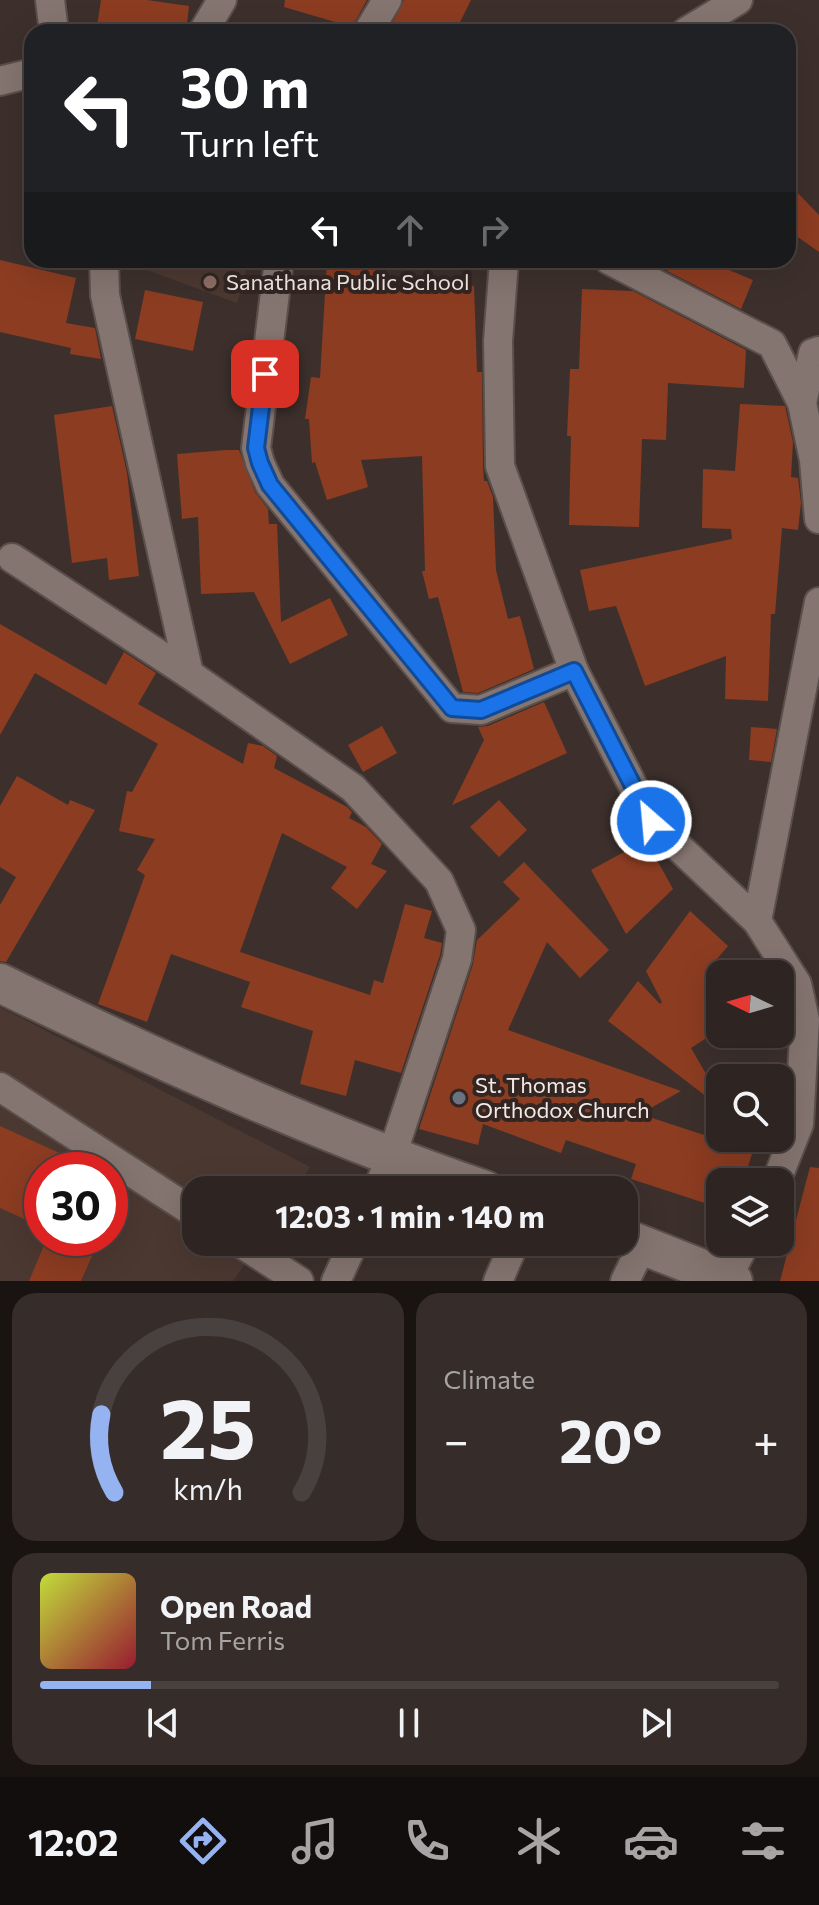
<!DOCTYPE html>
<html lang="en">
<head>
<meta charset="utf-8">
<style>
	body { margin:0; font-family:Commissioner,sans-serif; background:#362c2a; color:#f1f3f6; height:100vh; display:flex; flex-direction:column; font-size:30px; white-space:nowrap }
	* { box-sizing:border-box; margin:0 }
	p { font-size:26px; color:#a7a4a5 }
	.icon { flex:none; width:44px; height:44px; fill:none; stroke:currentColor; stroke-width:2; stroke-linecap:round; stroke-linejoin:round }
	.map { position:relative; height:1281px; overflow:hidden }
	.panel { display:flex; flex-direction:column; gap:12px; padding:12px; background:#191412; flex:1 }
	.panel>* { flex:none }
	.hud { position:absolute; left:24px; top:24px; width:772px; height:244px; border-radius:24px; box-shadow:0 8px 32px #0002,0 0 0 2px #49413f; background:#202124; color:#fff; overflow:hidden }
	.needle { width:52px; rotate:275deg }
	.controls { position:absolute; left:706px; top:960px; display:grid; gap:16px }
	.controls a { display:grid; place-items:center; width:88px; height:88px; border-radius:16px; background:#2e2421; box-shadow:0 8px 32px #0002,0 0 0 2px #49413f; font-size:40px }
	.speed { position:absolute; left:24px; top:1152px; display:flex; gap:16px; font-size:40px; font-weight:700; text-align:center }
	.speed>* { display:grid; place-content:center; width:104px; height:104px; border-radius:50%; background:#2e2421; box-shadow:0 8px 32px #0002,0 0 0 2px #49413f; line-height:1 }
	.speed .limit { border:12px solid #d22; background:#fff; color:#111 }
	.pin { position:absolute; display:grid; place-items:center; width:68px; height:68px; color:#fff; margin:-34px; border-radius:16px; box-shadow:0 4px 12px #0006 }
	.me { position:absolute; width:88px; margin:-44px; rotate:333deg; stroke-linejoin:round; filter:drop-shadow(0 0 6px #0008) }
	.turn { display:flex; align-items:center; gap:28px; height:168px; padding:0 24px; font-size:36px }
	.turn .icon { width:104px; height:104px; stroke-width:2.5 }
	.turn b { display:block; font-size:56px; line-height:68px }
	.lanes { display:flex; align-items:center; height:76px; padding:0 24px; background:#0003; justify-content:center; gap:40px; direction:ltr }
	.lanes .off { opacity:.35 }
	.big { font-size:60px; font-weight:700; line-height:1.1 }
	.panel .card { flex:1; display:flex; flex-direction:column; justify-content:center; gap:12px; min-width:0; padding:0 28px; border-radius:24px; background:#362c2a }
	.panel .dial { align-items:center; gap:0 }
	.dial svg { height:208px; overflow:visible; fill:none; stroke:#49413f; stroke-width:7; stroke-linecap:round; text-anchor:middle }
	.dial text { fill:#f1f3f6; stroke:none }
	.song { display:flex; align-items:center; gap:24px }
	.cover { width:96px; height:96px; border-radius:12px; background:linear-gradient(135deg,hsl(70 70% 55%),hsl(350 70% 35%)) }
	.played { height:8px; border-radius:4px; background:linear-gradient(90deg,#95b2f1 15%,#49413f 15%) }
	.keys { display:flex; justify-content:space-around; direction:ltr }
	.heat { display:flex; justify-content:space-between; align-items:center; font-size:44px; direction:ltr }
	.panel .tiles { flex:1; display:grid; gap:12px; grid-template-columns:1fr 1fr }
	.card:last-child { grid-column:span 2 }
	.trip { position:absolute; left:182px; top:1176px; width:456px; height:80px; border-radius:24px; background:#2e2421; box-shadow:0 8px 32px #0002,0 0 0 2px #49413f; font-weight:700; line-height:80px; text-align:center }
	.dock { display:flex; height:128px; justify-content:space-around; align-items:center; background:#120e0d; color:#a7a4a5 }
	.dock .icon { width:56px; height:56px }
	.dock .active { color:#95b2f1 }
	.dock b { font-size:36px; color:#f1f3f6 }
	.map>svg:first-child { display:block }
	.built { fill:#4b3831; fill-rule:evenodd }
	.building { fill:#8c3c21 }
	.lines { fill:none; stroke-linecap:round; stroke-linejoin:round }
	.street-casing { stroke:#5a4f4b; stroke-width:32 }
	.secondary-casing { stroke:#5a4f4b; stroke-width:42 }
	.street { stroke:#857570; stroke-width:28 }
	.secondary { stroke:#857570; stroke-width:38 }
	.route-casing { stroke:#114b97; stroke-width:20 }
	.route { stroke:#1a73e8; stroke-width:14 }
	.education-dot { fill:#8d6e63; stroke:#332622; stroke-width:3 }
	.worship-dot { fill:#6b7280; stroke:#332622; stroke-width:3 }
	.labels { text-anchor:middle; stroke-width:8; stroke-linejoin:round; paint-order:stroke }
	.poi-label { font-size:22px; fill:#f3eae7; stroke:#332622; text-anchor:start }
</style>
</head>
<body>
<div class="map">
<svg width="819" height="1281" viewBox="0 0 819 1281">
	<rect width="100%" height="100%" fill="#3d302c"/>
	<g class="built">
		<path d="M119,260H249L237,303Z"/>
		<path d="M0,1007L310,1167L295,1190H196V1242H260L233,1281H0ZM42,1170H110V1238H42Z"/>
	</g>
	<g class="building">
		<path d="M101,0H147L189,6L186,32H96Z"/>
		<path d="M285,0H367L352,27L284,7Z"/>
		<path d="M404,0H471L455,32H388Z"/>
		<path d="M788,183L819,215V252L788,230Z"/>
		<path d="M0,260L76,278L66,323L95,328L101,359L70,354L71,348L0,332Z"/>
		<path d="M327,260H378L374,290L474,286L477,372H482L483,466L484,481H487L493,497L496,570L508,619L520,616L534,669L478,693L463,692L438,597L429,599L422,571H425L422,456L361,460L368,487L327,500L315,462L312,463L309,419H305L311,377L320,378Z"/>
		<path d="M671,260H733L729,270L753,280L741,309L667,271Z"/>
		<path d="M582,289L633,291L746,350L744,388L668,383L666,440L642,439L639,527L569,525L571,436H567L570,369H579Z"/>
		<path d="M145,290L203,302L193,351L135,339Z"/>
		<path d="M740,404L785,406L793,442L791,477L798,478L801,503L798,530L782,528L775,614H771L768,701L725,699L726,656L645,686L616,606L589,611L580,570L732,539L731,529L702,528L703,469L735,471Z"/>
		<path d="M112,406L127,473L139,576L109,580L107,558L72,563L54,415Z"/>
		<path d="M226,450H239L255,492L268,509L269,524H277L281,622L330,598L348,635L290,664L254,592L201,594L198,517L182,519L177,454Z"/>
		<path d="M0,624L106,685L124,652L156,673L138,704L243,764L248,743L263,746L277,756L274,768L347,807L352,812L349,818L366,827L382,844L371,864L387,871L357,909L331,888L347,867L282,833L240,952L370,995L374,980L383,983L405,904L432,911L424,938L442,943L440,955L401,1073L355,1060L346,1096L300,1084L313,1031L241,1007L250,982L171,954L147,1022L98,1004L145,875L137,870L155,839L119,831L127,791L132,792L158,744L35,673L0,735Z"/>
		<path d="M544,702L567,753L452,805L484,740L478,727L488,726Z"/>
		<path d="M382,726L397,753L363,772L348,745Z"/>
		<path d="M751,727L777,729L771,762L749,760Z"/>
		<path d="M17,776L68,805L70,800L95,810L6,962L0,961V905L16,877L0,867V806Z"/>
		<path d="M499,800L527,830L499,857L470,827Z"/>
		<path d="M646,840L673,889L626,934L591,870Z"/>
		<path d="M524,862L609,950L580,978L547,942L508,1030L681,1091L640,1114L753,1151L743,1182H720V1208L631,1179L636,1164L566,1140L561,1153L483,1124L478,1145L419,1129L473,964L477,940L520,899L503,882Z"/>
		<path d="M690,911L728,946L710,967L720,982V1029L691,1048L720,1098V1107L608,1021L638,981L660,1004L662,1002L646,971Z"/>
		<path d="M0,1126L97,1170H42V1227L0,1208Z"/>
		<path d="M810,1167L819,1168V1281H780Z"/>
		<path d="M47,1238H100L81,1281H29Z"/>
	</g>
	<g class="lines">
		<defs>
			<g id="street">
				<path d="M50,0L54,32"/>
				<path d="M203,32L222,0"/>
				<path d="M368,32L387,0"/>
				<path d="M686,32L738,0"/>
				<path d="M0,81L32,73"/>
				<path d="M104,260L105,295L189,674"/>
				<path d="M279,260L256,448L260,463L270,485L452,708L481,710L574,671L651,821L757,921L797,984L805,1020L799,1124L776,1182"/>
				<path d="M504,260L498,341L500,466L574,671"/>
				<path d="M609,260L772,344L802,403L814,460L819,519"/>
				<path d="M802,403L813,353L819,351"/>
				<path d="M12,558L189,674L353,788L439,881L461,930L457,959L391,1158L377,1190"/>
				<path d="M757,921L819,602"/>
				<path d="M0,1087L196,1214"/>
				<path d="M239,1242L299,1281"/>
				<path d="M727,1278L746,1242"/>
				<path d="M336,1281L354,1242"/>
				<path d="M498,1281L515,1242"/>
				<path d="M625,1281L643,1244"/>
			</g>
			<g id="secondary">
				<path d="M0,983C158,1060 318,1133 485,1190"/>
				<path d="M624,1238L733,1281"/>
			</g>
		</defs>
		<use href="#street" class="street-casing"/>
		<use href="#secondary" class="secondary-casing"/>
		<use href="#street" class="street"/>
		<use href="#secondary" class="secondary"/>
	</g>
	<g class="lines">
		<defs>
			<path id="route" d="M265,374L256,448L260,463L270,485L452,708L481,710L574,671L651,821"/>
		</defs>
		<use href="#route" class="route-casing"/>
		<use href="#route" class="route"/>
	</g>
	<circle class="education-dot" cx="210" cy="282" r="8"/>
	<circle class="worship-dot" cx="459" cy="1098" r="8"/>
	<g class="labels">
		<g class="poi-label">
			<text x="226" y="290">Sanathana Public School</text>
			<text x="475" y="1093">St. Thomas<tspan x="475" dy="25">Orthodox Church</tspan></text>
		</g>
	</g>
</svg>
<div class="controls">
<a><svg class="needle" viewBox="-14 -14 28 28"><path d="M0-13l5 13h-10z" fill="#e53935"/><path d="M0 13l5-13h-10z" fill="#a7a4a5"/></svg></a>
<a><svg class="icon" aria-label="search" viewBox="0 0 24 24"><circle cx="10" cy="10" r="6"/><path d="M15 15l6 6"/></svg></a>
<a><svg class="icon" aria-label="layers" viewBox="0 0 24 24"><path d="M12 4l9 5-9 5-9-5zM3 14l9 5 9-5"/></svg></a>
</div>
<div class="speed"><div class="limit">30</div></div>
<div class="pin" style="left:265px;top:374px;background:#d93025"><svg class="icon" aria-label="arrive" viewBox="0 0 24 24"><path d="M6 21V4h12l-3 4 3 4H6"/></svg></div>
<svg class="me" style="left:651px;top:821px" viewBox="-20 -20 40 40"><circle r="17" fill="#1a73e8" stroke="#fff" stroke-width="3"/><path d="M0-11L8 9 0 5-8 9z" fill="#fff"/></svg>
<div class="trip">12:03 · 1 min · 140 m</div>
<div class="hud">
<div class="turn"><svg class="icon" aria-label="left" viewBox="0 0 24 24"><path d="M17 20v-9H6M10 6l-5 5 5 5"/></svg><div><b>30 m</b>Turn left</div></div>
<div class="lanes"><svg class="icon" aria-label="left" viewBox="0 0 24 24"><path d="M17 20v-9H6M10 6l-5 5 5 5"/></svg><svg class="icon off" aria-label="ahead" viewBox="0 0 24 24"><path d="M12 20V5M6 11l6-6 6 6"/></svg><svg class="icon off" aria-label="right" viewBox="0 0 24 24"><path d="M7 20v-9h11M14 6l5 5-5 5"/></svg></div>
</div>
</div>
<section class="panel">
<div class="tiles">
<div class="card dial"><svg viewBox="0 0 100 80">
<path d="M14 69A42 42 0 1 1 86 69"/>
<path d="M14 69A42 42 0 0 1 9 39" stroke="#95b2f1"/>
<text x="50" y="56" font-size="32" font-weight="700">25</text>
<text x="50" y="72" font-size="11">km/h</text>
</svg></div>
<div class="card"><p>Climate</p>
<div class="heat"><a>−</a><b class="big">20°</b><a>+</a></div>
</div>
<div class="card">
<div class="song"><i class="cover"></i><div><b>Open Road</b><p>Tom Ferris</p></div></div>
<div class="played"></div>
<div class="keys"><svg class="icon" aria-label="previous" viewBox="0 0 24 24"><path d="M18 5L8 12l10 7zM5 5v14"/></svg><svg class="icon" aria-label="pause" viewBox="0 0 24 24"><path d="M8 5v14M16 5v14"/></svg><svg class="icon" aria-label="next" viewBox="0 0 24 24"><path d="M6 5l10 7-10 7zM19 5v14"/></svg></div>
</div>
</div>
</section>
<nav class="dock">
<b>12:02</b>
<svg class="icon active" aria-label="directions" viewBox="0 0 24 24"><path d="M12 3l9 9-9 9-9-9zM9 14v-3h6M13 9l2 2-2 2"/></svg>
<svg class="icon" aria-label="music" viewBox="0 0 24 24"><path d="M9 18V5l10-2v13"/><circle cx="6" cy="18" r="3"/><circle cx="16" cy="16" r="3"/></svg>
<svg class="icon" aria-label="phone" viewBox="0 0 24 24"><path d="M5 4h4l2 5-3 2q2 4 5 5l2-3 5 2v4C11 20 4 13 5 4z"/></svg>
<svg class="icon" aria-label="climate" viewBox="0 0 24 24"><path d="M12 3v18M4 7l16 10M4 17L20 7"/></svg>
<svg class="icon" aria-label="car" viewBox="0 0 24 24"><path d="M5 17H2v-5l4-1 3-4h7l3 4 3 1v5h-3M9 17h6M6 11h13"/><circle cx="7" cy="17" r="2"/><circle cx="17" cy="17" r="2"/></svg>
<svg class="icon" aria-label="filters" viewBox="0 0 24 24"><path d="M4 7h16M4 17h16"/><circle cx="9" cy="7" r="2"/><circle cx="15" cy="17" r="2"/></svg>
</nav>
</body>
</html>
